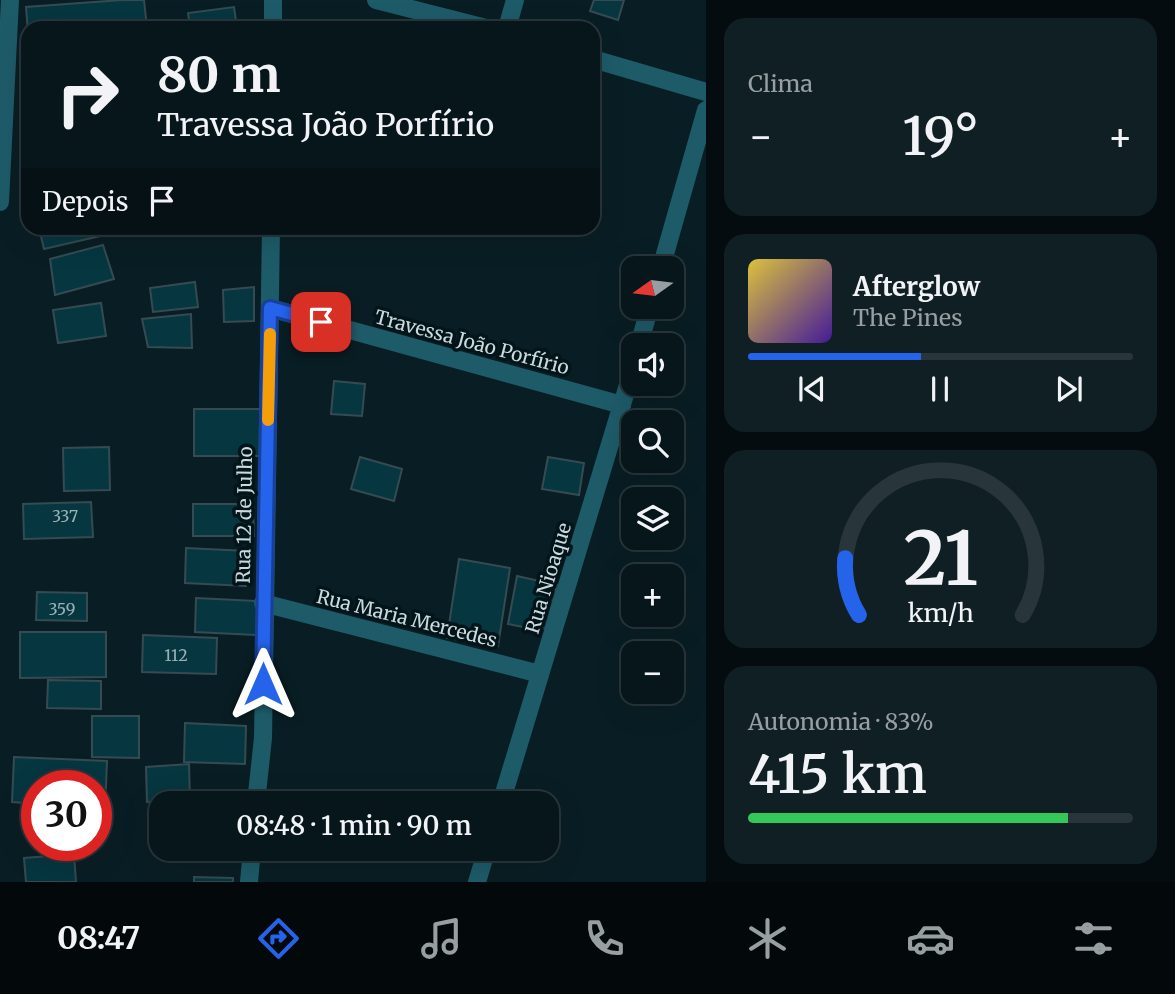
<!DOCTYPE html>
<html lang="pt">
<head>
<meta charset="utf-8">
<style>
	body { margin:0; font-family:Merriweather,serif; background:#101f24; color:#f1f3f6; height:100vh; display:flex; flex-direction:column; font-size:26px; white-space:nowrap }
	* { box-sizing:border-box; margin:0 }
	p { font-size:23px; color:#989fa3 }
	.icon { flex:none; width:38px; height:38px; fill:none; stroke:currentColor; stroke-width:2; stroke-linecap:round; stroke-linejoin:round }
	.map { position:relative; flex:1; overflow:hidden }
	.panel { display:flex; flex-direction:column; gap:18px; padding:18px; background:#040c0f; width:469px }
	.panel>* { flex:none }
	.guide { position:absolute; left:21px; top:21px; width:579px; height:214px; border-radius:21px; box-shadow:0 7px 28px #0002,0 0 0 2px #28353a; background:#07161b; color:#f1f3f6; overflow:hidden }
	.needle { width:46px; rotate:256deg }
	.fabs { position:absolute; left:621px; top:256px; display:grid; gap:14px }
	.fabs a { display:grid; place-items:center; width:63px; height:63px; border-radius:14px; background:#07161b; box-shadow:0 7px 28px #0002,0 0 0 2px #28353a; font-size:35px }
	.speed { position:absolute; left:21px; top:770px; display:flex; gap:14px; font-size:35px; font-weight:700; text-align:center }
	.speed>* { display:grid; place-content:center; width:91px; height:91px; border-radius:50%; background:#07161b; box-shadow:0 7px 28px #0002,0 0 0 2px #28353a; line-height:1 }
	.speed .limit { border:10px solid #d22; background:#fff; color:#111 }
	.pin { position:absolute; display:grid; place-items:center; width:60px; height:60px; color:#fff; margin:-30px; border-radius:14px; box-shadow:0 4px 10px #0006 }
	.me { position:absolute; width:77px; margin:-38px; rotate:0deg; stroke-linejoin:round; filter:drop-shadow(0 0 5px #0008) }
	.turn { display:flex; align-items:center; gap:24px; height:147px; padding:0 21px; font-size:32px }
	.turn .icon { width:91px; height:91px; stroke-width:2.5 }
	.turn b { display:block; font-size:49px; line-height:60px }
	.then { display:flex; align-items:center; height:66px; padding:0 21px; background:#0003; gap:14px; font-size:26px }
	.big { font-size:52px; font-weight:600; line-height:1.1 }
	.panel .widget { flex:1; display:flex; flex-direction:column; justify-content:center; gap:10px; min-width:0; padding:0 24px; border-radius:21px; background:#101f24 }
	.panel .dial { align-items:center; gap:0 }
	.dial svg { height:182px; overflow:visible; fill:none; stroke:#28353a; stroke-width:7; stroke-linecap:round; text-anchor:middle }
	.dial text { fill:#f1f3f6; stroke:none }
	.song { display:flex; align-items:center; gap:21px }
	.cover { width:84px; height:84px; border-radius:10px; background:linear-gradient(135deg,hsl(50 70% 55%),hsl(260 70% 35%)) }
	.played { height:7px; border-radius:4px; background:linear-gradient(90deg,#2563eb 45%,#28353a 45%) }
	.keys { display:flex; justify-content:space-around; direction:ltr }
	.heat { display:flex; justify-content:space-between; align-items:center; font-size:38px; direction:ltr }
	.charge { height:10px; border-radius:5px; background:linear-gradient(90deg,#34c759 83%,#28353a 0) }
	.trip { position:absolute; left:149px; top:791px; width:410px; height:70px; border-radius:21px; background:#07161b; box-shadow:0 7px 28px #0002,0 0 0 2px #28353a; font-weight:600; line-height:70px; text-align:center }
	.tabs { display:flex; height:112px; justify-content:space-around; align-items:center; background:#03090b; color:#989fa3 }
	.tabs .icon { width:49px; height:49px }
	.tabs .on { color:#2563eb }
	.tabs b { font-size:32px; color:#f1f3f6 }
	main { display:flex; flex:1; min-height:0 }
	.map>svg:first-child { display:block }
	.building { fill:#063640; stroke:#354b51; stroke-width:2 }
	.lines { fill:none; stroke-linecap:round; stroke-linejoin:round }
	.minor { stroke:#1e5b69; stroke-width:18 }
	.route-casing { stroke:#184099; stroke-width:18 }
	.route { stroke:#2563eb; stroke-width:12 }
	.slow { stroke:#f59e0b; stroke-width:12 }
	.labels { text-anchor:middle; stroke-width:7; stroke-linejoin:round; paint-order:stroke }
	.number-label { font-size:16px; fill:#9bb1b6 }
	.street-label { font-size:19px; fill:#cddadd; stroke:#02151a }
</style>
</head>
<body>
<main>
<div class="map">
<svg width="706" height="882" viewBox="0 0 706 882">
	<rect width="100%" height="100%" fill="#091e24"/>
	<g class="building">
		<path d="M122,0H144L147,28H28V33L26,7Z"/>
		<path d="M594,0H624L618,20L590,11Z"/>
		<path d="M234,7L237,28H190L188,13Z"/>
		<path d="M39,228H107L109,234L44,249Z"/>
		<path d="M103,245L114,279L55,295L50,259Z"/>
		<path d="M195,282L198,307L153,312L150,288Z"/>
		<path d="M254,287V321L224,322L223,290Z"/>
		<path d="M101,303L106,336L58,343L53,310Z"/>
		<path d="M191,314L192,348L148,347L142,319Z"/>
		<path d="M334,381L365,384L362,416L331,414Z"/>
		<rect x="194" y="409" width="66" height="47"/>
		<path d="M109,447L110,490L64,491L63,448Z"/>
		<path d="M360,457L402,469L394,501L351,489Z"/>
		<path d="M548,457L584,463L579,495L542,489Z"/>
		<path d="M91,502L93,537L24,539L23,504Z"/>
		<path d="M193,504H253L254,536H193Z"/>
		<path d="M186,548L247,551L246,586L185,583Z"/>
		<path d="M459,559L510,568L498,646L447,638Z"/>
		<path d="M517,576L557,585L546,628L533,629L508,624Z"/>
		<path d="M37,592L87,593V621L36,620Z"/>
		<path d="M196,598L258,601L256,635L195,632Z"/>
		<path d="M20,632H106V677L20,678Z"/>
		<path d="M143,635L217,638L216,674L142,672Z"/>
		<path d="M48,680L101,681V709L47,708Z"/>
		<path d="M92,716H139V758L92,757Z"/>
		<path d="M185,723L246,726L245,764L184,762Z"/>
		<path d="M14,757L107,761L105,810H96V786H37V804L12,802Z"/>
		<path d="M189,764L190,800L147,802L146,767Z"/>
		<path d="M74,854L76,882H26L24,858Z"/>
		<path d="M194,877L233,878V882H194Z"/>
	</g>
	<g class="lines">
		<g class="minor">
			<path d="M376,0L486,28"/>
			<path d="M273,28V0"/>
			<path d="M507,28L515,0"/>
			<path d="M593,59L706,92"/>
			<path d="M0,202L10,0"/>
			<path d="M661,268L706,110"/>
			<path d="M270,308L622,405"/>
			<path d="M639,345L650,306"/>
			<path d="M263,603L540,674"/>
			<path d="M256,803L263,738L271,228"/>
			<path d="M501,803L634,365"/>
			<path d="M249,882L252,849"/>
			<path d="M477,882L487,849"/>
		</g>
	</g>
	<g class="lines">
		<defs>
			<path id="route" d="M263,684L270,308L321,322"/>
		</defs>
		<use href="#route" class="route-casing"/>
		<use href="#route" class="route"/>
		<path class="slow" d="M268,420L270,334"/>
	</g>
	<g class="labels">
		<g class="number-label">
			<text x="65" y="522">337</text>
			<text x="62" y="615">359</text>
			<text x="176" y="661">112</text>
		</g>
		<g class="street-label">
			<text transform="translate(472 342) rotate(15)" y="7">Travessa João Porfírio</text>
			<text transform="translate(244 515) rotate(-89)" y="7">Rua 12 de Julho</text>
			<text transform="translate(548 578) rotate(-73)" y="7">Rua Nioaque</text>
			<text transform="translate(407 618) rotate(14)" y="7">Rua Maria Mercedes</text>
		</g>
	</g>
</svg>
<div class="fabs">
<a><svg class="needle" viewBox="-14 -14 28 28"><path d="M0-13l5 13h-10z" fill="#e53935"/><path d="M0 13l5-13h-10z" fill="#989fa3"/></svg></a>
<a><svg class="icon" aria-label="sound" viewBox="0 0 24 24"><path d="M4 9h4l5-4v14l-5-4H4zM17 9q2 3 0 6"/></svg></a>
<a><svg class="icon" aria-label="search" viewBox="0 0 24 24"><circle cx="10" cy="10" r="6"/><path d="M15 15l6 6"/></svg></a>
<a><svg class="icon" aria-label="layers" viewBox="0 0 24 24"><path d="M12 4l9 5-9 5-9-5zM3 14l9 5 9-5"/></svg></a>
<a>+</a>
<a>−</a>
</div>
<div class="speed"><div class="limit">30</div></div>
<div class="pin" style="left:321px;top:322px;background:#d93025"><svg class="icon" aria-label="arrive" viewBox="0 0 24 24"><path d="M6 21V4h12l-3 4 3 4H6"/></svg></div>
<svg class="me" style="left:263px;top:684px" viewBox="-20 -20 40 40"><path d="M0-17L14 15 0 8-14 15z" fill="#2563eb" stroke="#fff" stroke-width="4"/></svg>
<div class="trip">08:48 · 1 min · 90 m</div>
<div class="guide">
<div class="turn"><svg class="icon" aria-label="right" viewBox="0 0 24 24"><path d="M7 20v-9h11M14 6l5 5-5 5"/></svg><div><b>80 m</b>Travessa João Porfírio</div></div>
<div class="then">Depois<svg class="icon" aria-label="arrive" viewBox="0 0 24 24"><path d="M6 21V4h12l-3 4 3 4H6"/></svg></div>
</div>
</div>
<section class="panel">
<div class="widget"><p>Clima</p>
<div class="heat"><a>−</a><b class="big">19°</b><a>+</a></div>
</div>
<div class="widget">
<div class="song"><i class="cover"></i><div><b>Afterglow</b><p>The Pines</p></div></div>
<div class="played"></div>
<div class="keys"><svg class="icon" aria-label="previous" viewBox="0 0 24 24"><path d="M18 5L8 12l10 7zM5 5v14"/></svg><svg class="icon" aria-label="pause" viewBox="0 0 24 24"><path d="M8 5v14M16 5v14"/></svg><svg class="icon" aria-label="next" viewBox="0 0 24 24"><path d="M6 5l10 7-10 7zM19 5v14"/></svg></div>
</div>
<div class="widget dial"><svg viewBox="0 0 100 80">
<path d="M14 69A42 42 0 1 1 86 69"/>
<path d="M14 69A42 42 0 0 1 8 44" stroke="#2563eb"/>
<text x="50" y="56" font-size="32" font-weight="700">21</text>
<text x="50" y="72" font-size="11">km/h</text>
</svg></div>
<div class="widget"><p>Autonomia · 83%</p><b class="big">415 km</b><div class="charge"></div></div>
</section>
</main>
<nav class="tabs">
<b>08:47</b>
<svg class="icon on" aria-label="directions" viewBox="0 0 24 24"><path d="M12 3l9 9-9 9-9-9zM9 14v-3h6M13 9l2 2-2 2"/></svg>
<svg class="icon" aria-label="music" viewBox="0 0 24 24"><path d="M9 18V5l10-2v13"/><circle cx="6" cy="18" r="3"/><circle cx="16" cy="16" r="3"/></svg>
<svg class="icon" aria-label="phone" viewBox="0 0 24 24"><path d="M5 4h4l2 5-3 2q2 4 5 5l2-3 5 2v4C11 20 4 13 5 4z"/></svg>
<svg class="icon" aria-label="climate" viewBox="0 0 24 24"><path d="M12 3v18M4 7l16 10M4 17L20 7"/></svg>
<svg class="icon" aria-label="car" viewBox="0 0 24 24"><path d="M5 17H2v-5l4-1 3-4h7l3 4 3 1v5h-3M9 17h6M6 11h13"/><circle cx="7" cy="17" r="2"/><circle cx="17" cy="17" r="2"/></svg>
<svg class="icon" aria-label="filters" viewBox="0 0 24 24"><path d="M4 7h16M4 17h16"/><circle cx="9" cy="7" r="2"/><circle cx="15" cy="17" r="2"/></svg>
</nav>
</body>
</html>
